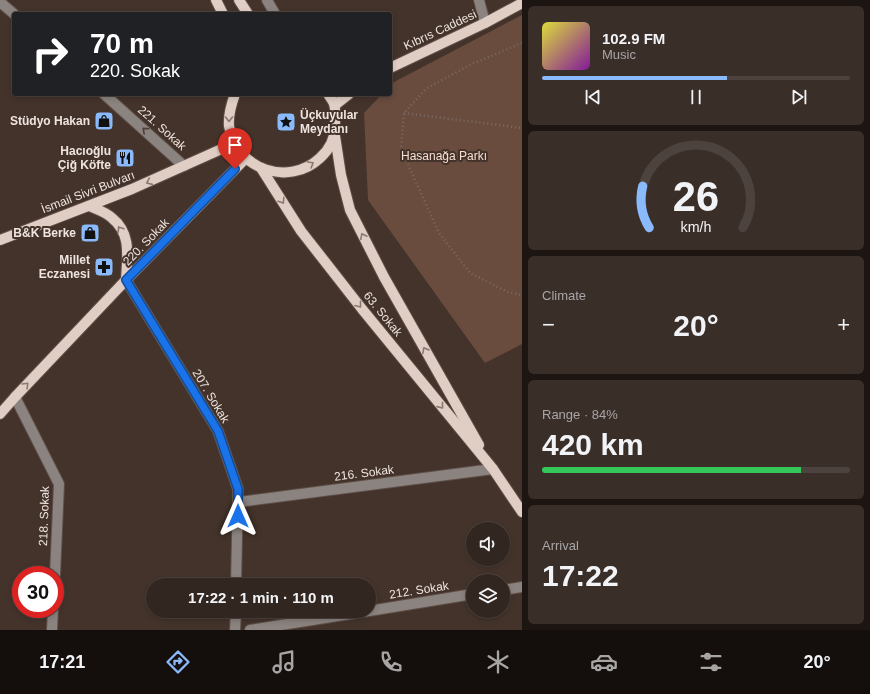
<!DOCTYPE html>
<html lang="en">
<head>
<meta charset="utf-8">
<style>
	body { margin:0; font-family:Helvetica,sans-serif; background:#3a2e29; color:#f1f3f6; height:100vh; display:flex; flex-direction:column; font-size:15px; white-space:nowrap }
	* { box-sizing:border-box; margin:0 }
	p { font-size:13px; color:#a8a5a5 }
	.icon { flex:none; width:22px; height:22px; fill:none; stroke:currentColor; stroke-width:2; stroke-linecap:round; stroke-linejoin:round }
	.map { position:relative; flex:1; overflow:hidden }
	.sheet { display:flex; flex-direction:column; gap:6px; padding:6px; background:#1c1512; width:348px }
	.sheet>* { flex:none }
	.guide { position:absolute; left:12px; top:12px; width:380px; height:84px; border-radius:4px; box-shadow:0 2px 6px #0003,0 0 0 1px #4d433e; background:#202124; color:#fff; overflow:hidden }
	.tools { position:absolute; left:466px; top:522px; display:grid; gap:8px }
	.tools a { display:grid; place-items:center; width:44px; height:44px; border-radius:50%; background:#322620; box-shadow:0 2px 6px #0003,0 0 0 1px #4d433e; font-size:20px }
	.speed { position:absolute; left:12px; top:566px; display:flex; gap:8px; font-size:20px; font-weight:700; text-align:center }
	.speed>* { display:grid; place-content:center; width:52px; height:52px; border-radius:50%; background:#322620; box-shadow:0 2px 6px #0003,0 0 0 1px #4d433e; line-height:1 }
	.speed .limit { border:6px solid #d22; background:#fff; color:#111 }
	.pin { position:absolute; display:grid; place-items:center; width:34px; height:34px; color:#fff; margin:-41px -17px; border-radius:50% 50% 50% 0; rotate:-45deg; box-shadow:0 0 4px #0007 }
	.pin .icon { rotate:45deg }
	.me { position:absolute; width:44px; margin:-22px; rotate:0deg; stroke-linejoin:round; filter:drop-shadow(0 0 3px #0008) }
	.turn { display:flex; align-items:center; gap:14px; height:84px; padding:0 12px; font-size:18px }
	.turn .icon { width:52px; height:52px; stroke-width:2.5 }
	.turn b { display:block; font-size:28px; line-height:34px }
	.big { font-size:30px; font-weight:600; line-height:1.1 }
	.sheet .card { flex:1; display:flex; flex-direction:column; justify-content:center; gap:6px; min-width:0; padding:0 14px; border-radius:6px; background:#3a2e29 }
	.sheet .dial { align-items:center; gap:0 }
	.dial svg { height:104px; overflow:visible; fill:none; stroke:#4d433e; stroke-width:7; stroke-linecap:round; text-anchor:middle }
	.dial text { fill:#f1f3f6; stroke:none }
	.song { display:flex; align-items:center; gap:12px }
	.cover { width:48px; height:48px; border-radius:6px; background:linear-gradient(135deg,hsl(60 70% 55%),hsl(290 70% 35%)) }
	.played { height:4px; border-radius:2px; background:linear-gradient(90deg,#8abafc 60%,#4d433e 60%) }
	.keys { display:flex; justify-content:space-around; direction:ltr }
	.heat { display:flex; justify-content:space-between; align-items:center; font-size:22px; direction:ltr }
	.charge { height:6px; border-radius:3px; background:linear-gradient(90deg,#34c759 84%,#4d433e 0) }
	.trip { position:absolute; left:146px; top:578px; width:230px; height:40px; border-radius:20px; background:#322620; box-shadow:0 2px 6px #0003,0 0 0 1px #4d433e; font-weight:600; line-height:40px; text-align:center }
	.tabs { display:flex; height:64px; justify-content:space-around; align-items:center; background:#140f0d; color:#a8a5a5 }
	.tabs .icon { width:28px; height:28px }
	.tabs .active { color:#8abafc }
	.tabs b { font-size:18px; color:#f1f3f6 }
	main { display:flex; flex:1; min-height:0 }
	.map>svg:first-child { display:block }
	.green { fill:#694c3e }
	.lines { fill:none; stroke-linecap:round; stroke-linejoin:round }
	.minor-casing { stroke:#5f4f48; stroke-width:12 }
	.major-casing { stroke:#5f4f48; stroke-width:12 }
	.path { stroke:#7a6b64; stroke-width:2.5; stroke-dasharray:1 3; stroke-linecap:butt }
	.minor { stroke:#8b837f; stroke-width:10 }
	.major { stroke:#e0cec5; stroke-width:10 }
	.oneway { stroke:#8a7970 }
	.oneway2 { stroke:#4e3f38 }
	.route-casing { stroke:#114b97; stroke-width:10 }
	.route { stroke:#1a73e8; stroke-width:7 }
	.labels { text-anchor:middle; stroke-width:4; stroke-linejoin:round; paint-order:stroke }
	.street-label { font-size:12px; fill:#efe4df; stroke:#43332b }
	.poi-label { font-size:12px; font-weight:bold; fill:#efe4df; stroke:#43332b; text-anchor:end }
	.park-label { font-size:12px; fill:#f9ddd0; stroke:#43332b }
</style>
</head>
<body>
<main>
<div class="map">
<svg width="522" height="630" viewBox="0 0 522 630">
	<rect width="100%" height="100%" fill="#43332b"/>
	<path class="green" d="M522,15V344L485,363L368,200L364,113L382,94H390V86L394,82Z"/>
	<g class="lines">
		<defs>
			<g id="minor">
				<path d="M267,0L275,14"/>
				<path d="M479,0L485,23"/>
				<path d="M0,2L14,14"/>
				<path d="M104,94L184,166"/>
				<path d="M126,280L218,431L238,489L236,585"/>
				<path d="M15,397L59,484L55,575"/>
				<path d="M239,502L493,469"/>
				<path d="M503,590L522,587"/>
				<path d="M369,611L473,594"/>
				<path d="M52,630L53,609"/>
				<path d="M235,630L236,611"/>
				<path d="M250,630L369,611"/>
			</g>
			<g id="major">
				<path d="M216,0L223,14"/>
				<path d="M239,0L248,14"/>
				<path d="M390,68L485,23L522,3"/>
				<path d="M235,94C231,105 228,115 229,126C236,170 289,187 320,158C330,149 335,138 335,126C335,119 336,110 334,104C333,101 330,97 328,94"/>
				<path d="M335,105L349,94"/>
				<path d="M335,136L341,175L350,210L384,277L479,445"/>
				<path d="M261,168L301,231L362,309L493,469L522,512"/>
				<path d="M89,206C96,209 106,212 112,218C132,234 127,257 126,280"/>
				<path d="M0,240L132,189L235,143"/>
				<path d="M0,414L15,397L126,280L246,158"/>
			</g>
		</defs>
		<use href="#minor" class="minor-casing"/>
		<use href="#major" class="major-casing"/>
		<g class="path">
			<path d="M522,43L470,65L427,88L404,113L401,149L439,233L470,273L508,292L522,295"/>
			<path d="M404,113L522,128"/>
		</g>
		<use href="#minor" class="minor"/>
		<use href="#major" class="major"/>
	</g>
	<defs><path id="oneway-chevron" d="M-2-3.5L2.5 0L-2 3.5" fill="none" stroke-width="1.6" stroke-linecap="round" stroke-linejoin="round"/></defs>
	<g class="oneway">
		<use href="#oneway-chevron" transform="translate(229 119) rotate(90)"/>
		<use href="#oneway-chevron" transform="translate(311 164) rotate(-31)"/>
		<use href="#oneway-chevron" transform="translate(149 182) rotate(156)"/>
		<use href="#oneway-chevron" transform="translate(282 201) rotate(57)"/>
		<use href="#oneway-chevron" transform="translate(120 229) rotate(-122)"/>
		<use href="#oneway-chevron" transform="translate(363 236) rotate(-117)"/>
		<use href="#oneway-chevron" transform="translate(359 305) rotate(52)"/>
		<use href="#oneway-chevron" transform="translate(425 350) rotate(-119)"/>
		<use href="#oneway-chevron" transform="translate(26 385) rotate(-46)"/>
		<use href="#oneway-chevron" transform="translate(441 406) rotate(51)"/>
	</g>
	<use class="oneway2" href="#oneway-chevron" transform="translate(145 130) rotate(-138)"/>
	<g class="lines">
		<defs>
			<path id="route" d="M235,169L126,280L218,431L238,489V516"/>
		</defs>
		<use href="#route" class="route-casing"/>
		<use href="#route" class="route"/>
	</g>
	<defs>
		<symbol id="shop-square" viewBox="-11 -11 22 22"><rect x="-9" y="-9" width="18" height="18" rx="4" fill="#8abafc" stroke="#43332b"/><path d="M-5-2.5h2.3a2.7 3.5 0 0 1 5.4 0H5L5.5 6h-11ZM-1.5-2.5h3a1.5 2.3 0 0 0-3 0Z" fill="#111"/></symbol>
		<symbol id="sight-square" viewBox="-11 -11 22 22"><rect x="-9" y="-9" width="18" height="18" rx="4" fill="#8abafc" stroke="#43332b"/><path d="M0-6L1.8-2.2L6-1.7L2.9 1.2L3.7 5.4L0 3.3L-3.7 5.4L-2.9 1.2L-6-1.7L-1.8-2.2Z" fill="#111"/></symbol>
		<symbol id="restaurant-square" viewBox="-11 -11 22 22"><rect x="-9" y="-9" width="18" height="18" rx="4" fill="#8abafc" stroke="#43332b"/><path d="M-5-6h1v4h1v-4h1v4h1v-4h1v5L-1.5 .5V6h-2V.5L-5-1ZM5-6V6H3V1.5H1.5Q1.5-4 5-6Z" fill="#111"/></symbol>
		<symbol id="pharmacy-square" viewBox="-11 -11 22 22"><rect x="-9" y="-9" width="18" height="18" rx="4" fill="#8abafc" stroke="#43332b"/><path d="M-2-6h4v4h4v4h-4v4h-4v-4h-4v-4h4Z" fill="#111"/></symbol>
	</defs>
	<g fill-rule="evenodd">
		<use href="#shop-square" x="93" y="110" width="22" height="22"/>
		<use href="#sight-square" x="275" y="111" width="22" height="22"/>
		<use href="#restaurant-square" x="114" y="147" width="22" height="22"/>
		<use href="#shop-square" x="79" y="222" width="22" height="22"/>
		<use href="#pharmacy-square" x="93" y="256" width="22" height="22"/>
	</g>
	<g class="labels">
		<g class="street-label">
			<text transform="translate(440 30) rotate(-25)" y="4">Kıbrıs Caddesi</text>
			<text transform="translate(162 128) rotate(42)" y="4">221. Sokak</text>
			<text transform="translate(88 192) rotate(-21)" y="4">İsmail Sivri Bulvarı</text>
			<text transform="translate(146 242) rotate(-46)" y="4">220. Sokak</text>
			<text transform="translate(383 314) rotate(51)" y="4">63. Sokak</text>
			<text transform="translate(211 396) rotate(59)" y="4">207. Sokak</text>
			<text transform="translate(364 473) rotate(-7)" y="4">216. Sokak</text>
			<text transform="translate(44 516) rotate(-88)" y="4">218. Sokak</text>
			<text transform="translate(419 590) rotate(-9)" y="4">212. Sokak</text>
		</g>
		<g class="poi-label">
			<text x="300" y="119" text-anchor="start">Üçkuyular<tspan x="300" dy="14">Meydanı</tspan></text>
			<text x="90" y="125">Stüdyo Hakan</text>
			<text x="111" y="155">Hacıoğlu<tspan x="111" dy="14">Çiğ Köfte</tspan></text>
			<text x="76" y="237">B&amp;K Berke</text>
			<text x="90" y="264">Millet<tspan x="90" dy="14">Eczanesi</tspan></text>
		</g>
		<g class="park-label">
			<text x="444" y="160">Hasanağa Parkı</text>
		</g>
	</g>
</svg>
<div class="tools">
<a><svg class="icon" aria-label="sound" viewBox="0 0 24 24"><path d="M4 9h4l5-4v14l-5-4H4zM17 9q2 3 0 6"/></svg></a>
<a><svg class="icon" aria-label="layers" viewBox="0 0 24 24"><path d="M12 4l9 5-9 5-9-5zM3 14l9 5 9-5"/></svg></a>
</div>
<div class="speed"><div class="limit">30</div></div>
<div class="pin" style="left:235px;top:169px;background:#d93025"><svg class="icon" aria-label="arrive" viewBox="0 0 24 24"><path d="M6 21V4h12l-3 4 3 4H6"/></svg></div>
<svg class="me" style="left:238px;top:516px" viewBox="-20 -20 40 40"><path d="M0-17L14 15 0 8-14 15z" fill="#1a73e8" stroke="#fff" stroke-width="4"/></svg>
<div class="trip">17:22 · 1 min · 110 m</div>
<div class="guide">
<div class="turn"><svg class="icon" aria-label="right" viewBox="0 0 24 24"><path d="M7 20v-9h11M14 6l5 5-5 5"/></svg><div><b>70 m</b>220. Sokak</div></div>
</div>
</div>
<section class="sheet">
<div class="card">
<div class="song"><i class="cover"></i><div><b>102.9 FM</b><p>Music</p></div></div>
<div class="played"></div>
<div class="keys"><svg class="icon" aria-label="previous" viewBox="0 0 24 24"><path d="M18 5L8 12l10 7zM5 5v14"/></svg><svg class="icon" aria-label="pause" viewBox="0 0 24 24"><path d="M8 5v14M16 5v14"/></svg><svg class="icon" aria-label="next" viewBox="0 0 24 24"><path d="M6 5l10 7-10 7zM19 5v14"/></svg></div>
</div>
<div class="card dial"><svg viewBox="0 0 100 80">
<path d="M14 69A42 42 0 1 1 86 69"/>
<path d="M14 69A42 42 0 0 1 9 37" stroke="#8abafc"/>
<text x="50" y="56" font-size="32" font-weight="700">26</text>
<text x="50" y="72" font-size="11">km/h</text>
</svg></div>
<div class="card"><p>Climate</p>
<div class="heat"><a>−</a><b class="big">20°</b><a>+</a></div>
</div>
<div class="card"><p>Range · 84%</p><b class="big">420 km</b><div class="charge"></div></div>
<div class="card"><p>Arrival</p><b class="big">17:22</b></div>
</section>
</main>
<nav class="tabs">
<b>17:21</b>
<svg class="icon active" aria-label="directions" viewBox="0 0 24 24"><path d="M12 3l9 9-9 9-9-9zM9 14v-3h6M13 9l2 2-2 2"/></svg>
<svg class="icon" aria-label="music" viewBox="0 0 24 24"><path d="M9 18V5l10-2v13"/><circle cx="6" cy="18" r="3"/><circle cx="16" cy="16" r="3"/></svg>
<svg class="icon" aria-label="phone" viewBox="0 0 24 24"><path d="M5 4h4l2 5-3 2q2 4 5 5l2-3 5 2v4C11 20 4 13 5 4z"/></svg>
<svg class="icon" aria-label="climate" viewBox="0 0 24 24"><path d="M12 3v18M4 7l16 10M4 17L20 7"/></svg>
<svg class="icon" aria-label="car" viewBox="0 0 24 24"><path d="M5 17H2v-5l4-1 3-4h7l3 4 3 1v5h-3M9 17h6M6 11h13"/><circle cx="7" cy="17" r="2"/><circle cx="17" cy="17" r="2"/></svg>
<svg class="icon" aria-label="filters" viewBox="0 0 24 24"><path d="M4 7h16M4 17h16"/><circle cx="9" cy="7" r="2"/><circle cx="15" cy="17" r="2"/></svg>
<b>20°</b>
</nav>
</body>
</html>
